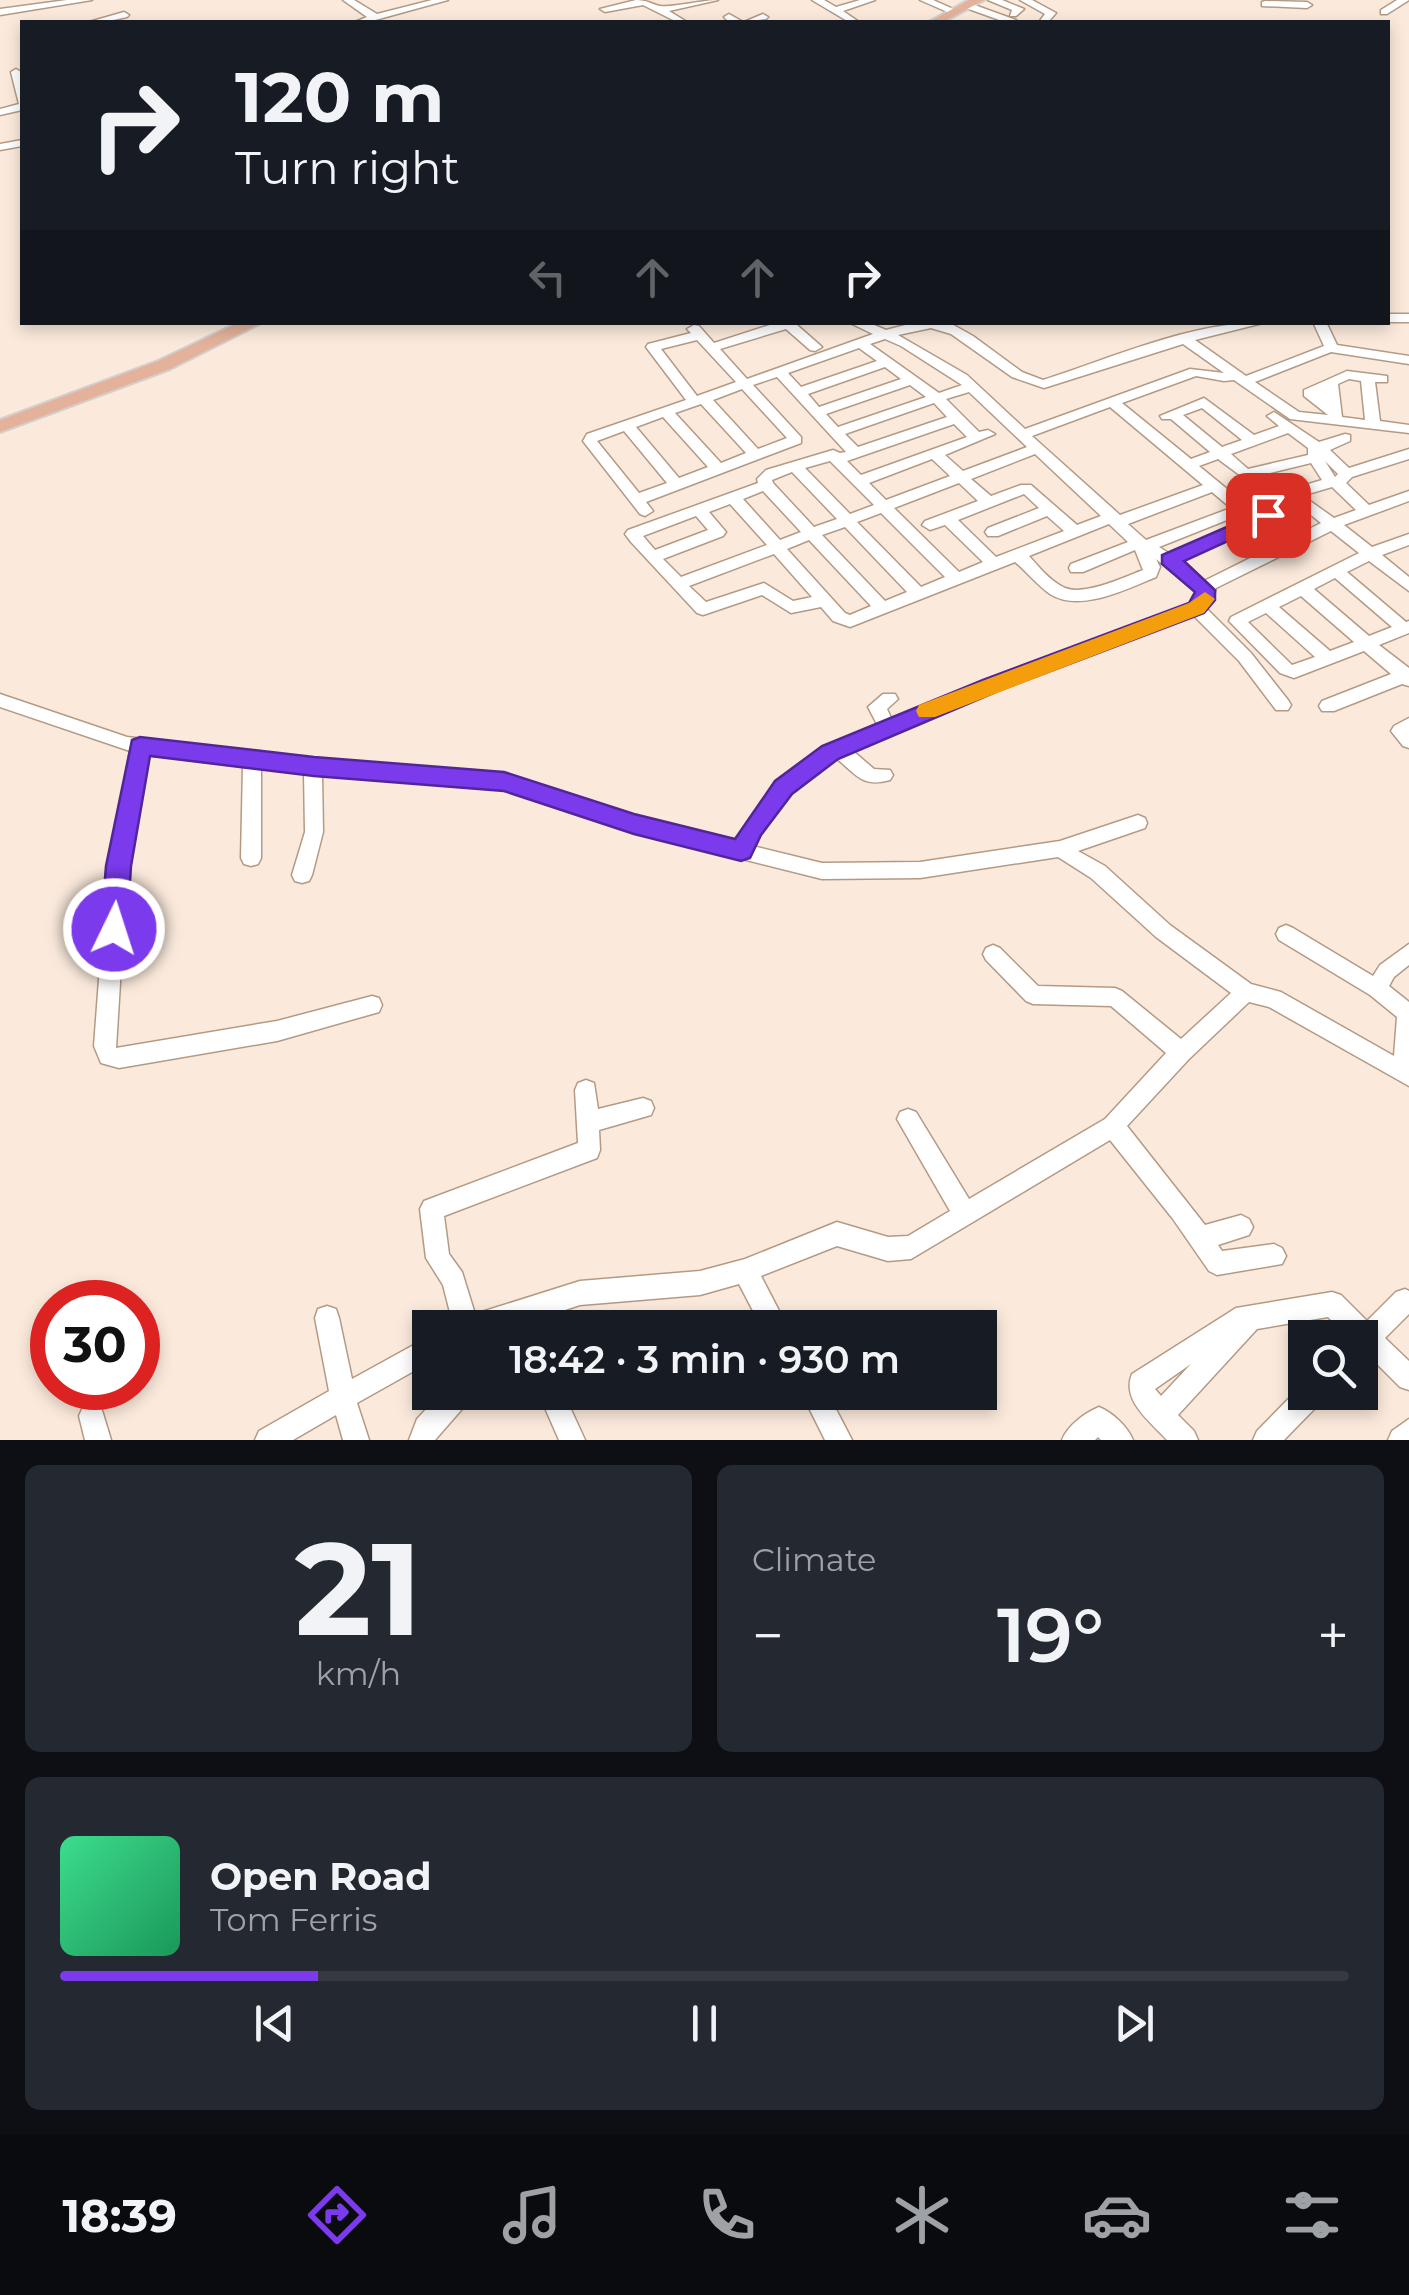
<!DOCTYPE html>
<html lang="en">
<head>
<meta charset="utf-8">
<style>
	body { margin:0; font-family:Montserrat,sans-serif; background:#242831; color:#f1f3f6; height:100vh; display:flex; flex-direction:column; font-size:38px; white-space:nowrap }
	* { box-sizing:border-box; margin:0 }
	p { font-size:32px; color:#9ea1a6 }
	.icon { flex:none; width:55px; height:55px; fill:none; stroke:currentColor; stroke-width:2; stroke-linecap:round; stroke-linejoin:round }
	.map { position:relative; height:1440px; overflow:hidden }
	.panel { display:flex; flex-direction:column; gap:25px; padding:25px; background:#0d0f14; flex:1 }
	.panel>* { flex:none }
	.hud { position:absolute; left:20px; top:20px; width:1370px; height:305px; border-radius:0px; box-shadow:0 5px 15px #0003; background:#171b24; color:#f1f3f6; overflow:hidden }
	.buttons { position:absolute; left:1288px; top:1320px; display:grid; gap:20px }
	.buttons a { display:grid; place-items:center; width:90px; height:90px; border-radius:0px; background:#171b24; box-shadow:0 5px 15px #0003; font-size:50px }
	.speed { position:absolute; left:30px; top:1280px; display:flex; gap:20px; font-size:50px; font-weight:700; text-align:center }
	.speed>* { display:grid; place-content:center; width:130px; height:130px; border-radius:50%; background:#171b24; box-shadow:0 5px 15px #0003; line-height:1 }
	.speed .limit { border:15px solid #d22; background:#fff; color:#111 }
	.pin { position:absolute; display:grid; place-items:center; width:85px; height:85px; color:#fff; margin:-42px; border-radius:20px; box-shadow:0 5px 15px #0006 }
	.me { position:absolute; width:110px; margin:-55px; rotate:4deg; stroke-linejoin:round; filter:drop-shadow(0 0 8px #0008) }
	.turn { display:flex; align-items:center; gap:35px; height:210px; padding:0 50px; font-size:45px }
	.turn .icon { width:130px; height:130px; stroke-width:2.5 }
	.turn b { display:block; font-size:70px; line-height:85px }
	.lanes { display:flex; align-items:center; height:95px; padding:0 50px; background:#0003; justify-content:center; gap:50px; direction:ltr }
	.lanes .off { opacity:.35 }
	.big { font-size:75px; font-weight:600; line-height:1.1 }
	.panel .widget { flex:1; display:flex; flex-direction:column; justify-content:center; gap:15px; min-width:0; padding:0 35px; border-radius:15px; background:#242831 }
	.panel .dial { align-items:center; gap:0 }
	.dial b { font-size:130px; line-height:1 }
	.song { display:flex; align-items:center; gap:30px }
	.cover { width:120px; height:120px; border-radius:15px; background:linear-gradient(135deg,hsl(150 70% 55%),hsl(150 70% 35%)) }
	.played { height:10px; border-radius:5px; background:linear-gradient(90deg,#7c3aed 20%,#363941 20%) }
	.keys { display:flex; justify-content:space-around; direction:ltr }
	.heat { display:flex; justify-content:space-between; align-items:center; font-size:55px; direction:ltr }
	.panel .tiles { flex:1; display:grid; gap:25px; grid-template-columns:1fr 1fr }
	.widget:last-child { grid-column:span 2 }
	.trip { position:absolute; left:412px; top:1310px; width:585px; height:100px; border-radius:0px; background:#171b24; box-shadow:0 5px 15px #0003; font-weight:600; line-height:100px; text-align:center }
	.tab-bar { display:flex; height:160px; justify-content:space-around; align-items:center; background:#090b0e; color:#9ea1a6 }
	.tab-bar .icon { width:70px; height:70px }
	.tab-bar .on { color:#7c3aed }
	.tab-bar b { font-size:45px; color:#f1f3f6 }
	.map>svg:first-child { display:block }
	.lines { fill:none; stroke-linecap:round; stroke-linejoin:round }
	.minor-casing { stroke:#b49a84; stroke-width:3 }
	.major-casing { stroke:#d2cfcd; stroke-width:4 }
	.minor { fill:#fff; fill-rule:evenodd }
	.major { fill:#e4b29a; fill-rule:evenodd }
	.route { fill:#7c3aed; stroke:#51269a; stroke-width:2.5 }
	.slow { fill:#f59e0b }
</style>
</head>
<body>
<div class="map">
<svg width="1409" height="1440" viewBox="0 0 1409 1440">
	<rect width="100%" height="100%" fill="#fbeadc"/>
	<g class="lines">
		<defs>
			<g id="minor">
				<path d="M67,0H92L0,15V9Z"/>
				<path d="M343,0H354L377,14L432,0H448L368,22H355L367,17Z"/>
				<path d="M636,0C647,0 651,4 660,6C670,8 703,0 718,0L669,11L687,22H677L643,5L605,12L600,9Z"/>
				<path d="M812,0H824L836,7L860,0H875L843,11L859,22H849Z"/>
				<path d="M920,0H933L960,12L952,14Z"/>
				<path d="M988,0H1002L1024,9L1016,16H1010L1012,10Z"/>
				<path d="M1020,0H1032L1056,13L1048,22H1039L1045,14Z"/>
				<path d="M1397,0H1409L1387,14H1381V10Z"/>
				<path d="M1265,1L1307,2L1312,5L1307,8L1262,6V2Z"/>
				<path d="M969,3L1016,20L1018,22H1005L966,8L964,6Z"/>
				<path d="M124,12L129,15L127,17L104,22H89Z"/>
				<path d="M729,14L743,22C736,23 729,23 724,17Z"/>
				<path d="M763,14L768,17L766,19L744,22Z"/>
				<path d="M16,69L21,72L22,110L0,115V109L19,104L11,72Z"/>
				<path d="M22,140V146L0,150V144Z"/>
				<rect x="1388" y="314" width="21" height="8"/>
				<path d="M779,322H800L797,325L822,347L815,351L810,350L786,329L720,349L747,379L873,334L848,322H867L886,330L917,322H948L973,336L1022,372L1043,380C1115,357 1191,322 1267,322L1195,340L1246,376L1324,346L1313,322H1326L1337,345L1409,356V364L1331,352L1255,382L1299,412L1328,415L1304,396V390L1347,371L1387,376V382H1375L1380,421L1409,425V433L1290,419L1234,380L1224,381L1196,376L1122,403L1191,459L1210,452L1171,419H1162L1160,416L1204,398L1254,435L1279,426L1267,416L1274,412L1319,442L1345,434L1350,435V441L1330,450L1349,468L1409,449V459L1352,477L1346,483L1369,505L1409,491V501L1344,525L1372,547L1409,534V545L1382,555L1409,577V591L1369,561L1347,572L1406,622L1409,621V633L1379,645L1409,668V686L1402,684L1334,711H1322L1319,706L1322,701L1391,674L1364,651L1294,678L1280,673L1229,621L1231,617L1359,553L1331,531L1216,588L1213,600L1206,608L1251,653L1288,700L1291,705L1288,710H1276L1239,661L1193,615L996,690L853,751L874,769L890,770L893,775L890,780C862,788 857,775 836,758L789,792L753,846L822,863L920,862L1060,841L1138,815L1145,818L1147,823L1145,828L1078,851L1105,866L1170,925L1251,984L1281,992L1394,1056L1397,1017L1370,995L1279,940L1276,934L1279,928L1286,925L1293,928L1373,976L1380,965L1409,944V965L1394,977L1389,986L1409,1002V1086L1269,1007L1249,1002L1189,1059L1127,1126L1205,1225L1241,1215L1249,1219L1253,1227L1249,1235L1218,1245L1222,1251L1274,1244L1282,1248L1286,1256L1282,1264L1217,1275L1209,1271L1173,1219L1110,1140L911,1259L888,1261L837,1246L761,1276L788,1328H762L739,1284L700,1295L580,1305L510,1328H454L443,1285L426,1258L420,1209L424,1201L578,1143L575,1090L578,1083L586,1080L594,1083L598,1109L643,1098L651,1101L654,1108L651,1115L599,1130L600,1150L597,1158L444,1216L449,1254L462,1272L475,1314L580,1281L700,1271L745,1259L837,1222L888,1237L908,1236L950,1211L897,1119L900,1112L908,1109L916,1112L969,1199L1105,1119L1166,1053L1111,1006L1033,1004L1026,1001L986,960L983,954L986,948L993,945L1000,948L1038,986L1115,988L1122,991L1181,1039L1231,993L1156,937L1091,878L1058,857L920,878L822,879L634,832L504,789L322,774L323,832L312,875L309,881L302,883L295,881L292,875L305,832L304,772L261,767V858L258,864L251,866L244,864L241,858L243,765L148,753L126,886L116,1048L277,1021L372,996L379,998L382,1005L379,1012L372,1014L277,1041L119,1068L101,1063L94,1046L106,886L130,751L0,707V694L127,737L313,759L504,775L634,816L736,842C771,775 811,754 878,726L868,707L883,694H895L898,699L887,709L892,720L984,682L1190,604L1199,593L1156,559L1160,567L1156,577C1127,589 1080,613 1050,594C1037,585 1027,572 1015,562L850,627L833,621L821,607L791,613L762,595L703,615L697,613L631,542L625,534L628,530L758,483L757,479L766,470L833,450L840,453L846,452L777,377L753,385L801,437V443L646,502L653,511L645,516L640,514L583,441L587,434L686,400L646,347L648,344L691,333L687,329L694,325L699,326L714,343ZM931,328L951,334L1012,377L1044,388L1183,344L1224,373L1190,369L1025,429L967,375L898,335ZM885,339L901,346L962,385L939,393L870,344ZM697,340L736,382L697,396L661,349ZM859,348L877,361L801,387L788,373ZM885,367L901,379L819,407L808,394ZM1349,379L1361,381L1365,420L1342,417L1338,384ZM910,385L926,397L838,427L826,414ZM742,389L787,438L758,449L713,400ZM969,392L1027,447L963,471L945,455L995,434L988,430L979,432L946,399ZM934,403L947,417L858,447L845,434ZM701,404L746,453L721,463L675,413ZM1110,407L1203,485L1120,515L1032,436ZM1202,408L1242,440L1222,447L1183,415ZM663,417L708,467L679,478L636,427ZM954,424L967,437L861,475L847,461ZM624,431L667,483L639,493L597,441ZM1288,433L1308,448V455L1248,469L1231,454ZM1035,454L1101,516L1077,525L1031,485H1021L991,496L971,479ZM932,459L950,476L886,500L869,483ZM1218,459L1245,479L1311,463L1322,480L1244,503L1199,466ZM830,461L874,505L850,514L805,468ZM1325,461L1338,474L1335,477ZM792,472L837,519L814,527L773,483L772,480ZM959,483L978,501L925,521L922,525L930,530L945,525L983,562L959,572L894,508ZM1332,487L1356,510L1334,518L1303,496L1170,554L1159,547L1247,512ZM763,491L801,532L780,540L743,499ZM1212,492L1231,508L1146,540L1128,524ZM1024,494L1039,508L988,528L985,532L988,536H998L1047,516L1064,531L996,557L958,520ZM730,504L767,545L681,577L663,559L723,536L726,532L709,512ZM1301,507L1321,523L1204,581L1180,561ZM881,513L945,577L921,587L857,522ZM696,516L708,530L655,550L643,536ZM1109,524L1128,542L1071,564L1069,568L1071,572H1083L1135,550L1143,570C1125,577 1084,596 1065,588C1051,582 1039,567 1029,556ZM845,527L907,592L885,601L822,535ZM809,540L871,606L850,615L845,613L787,549ZM774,554L812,597L793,601L764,583L706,602L689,586ZM1335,578L1392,627L1369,636L1314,589ZM1301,596L1354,642L1330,651L1279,607ZM1266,613L1315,657L1292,665L1248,622Z"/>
				<path d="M1409,718V748L1403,746L1391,731L1394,726Z"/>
				<path d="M1405,1289L1409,1291V1314L1385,1338L1409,1361V1390L1400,1387L1367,1354L1360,1357V1338H1349L1328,1317L1257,1329L1178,1415L1194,1431L1198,1440H1167C1151,1422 1121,1401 1132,1374L1236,1308L1332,1292L1341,1295L1367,1321L1396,1292ZM1191,1364L1161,1396L1155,1389Z"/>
				<path d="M327,1306L336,1309L339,1318L352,1379L430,1336V1362L357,1403L369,1440H343L336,1415L293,1440H255L259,1431L329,1391L315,1318L318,1309Z"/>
				<path d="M1304,1383L1305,1392H1325L1322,1401L1284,1440H1253L1257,1431Z"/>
				<path d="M442,1392H472L469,1401L435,1440H409L417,1419Z"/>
				<path d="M538,1392H563L585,1440H559Z"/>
				<path d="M801,1392H827L852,1440H825Z"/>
				<path d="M92,1403L101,1407L111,1440H85L79,1416L83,1407Z"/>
				<path d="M1099,1407C1113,1413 1127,1426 1133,1440H1101L1098,1437L1095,1440H1062C1068,1425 1085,1413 1099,1407Z"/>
				<path d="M1409,1419V1440H1388L1392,1431Z"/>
			</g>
			<g id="major">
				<path d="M969,0H984L943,22H929Z"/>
				<path d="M240,322H263L170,369L0,432V420L158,361Z"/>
			</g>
		</defs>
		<use href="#minor" class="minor-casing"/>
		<use href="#major" class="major-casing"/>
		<use href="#minor" class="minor"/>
		<use href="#major" class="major"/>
	</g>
	<path class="route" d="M1268,509L1274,510V520L1184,561L1215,590V600L1204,613L998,691L838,759L792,794L761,835L750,858L741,861L634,834L504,791L314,776L150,756L131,866L127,929L123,937L114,940L105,937L101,929L106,866L132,740L140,737L314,757L504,772L634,814L735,839L775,781L822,746L983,680L1189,603L1195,592L1162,564V555Z"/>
	<path class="slow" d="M1205,592L1215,599L1204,613L935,717H919L916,711L919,705L1189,603Z"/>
</svg>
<div class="buttons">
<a><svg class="icon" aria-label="search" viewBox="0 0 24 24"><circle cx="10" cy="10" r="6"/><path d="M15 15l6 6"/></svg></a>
</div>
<div class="speed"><div class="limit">30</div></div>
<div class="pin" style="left:1268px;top:515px;background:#d93025"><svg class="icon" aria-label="arrive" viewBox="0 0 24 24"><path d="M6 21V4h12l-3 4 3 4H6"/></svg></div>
<svg class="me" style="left:114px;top:929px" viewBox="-20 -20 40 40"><circle r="17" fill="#7c3aed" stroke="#fff" stroke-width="3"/><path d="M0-11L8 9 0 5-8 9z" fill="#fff"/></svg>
<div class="trip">18:42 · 3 min · 930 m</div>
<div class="hud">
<div class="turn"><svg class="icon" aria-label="right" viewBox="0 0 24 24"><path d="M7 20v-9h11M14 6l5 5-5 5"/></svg><div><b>120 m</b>Turn right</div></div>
<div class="lanes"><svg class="icon off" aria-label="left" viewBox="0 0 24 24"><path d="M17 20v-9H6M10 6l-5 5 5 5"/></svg><svg class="icon off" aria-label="ahead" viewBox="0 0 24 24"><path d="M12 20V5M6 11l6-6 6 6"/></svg><svg class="icon off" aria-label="ahead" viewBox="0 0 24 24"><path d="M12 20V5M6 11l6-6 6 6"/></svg><svg class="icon" aria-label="right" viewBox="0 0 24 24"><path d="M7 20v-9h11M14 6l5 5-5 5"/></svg></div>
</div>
</div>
<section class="panel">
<div class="tiles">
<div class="widget dial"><b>21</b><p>km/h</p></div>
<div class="widget"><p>Climate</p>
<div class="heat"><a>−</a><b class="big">19°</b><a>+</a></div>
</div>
<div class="widget">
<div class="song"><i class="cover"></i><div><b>Open Road</b><p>Tom Ferris</p></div></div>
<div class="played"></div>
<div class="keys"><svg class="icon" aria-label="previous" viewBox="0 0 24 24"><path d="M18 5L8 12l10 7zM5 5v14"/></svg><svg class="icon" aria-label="pause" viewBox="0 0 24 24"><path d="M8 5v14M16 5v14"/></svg><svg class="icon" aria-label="next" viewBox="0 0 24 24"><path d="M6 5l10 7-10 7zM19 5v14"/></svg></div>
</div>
</div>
</section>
<nav class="tab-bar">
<b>18:39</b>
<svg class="icon on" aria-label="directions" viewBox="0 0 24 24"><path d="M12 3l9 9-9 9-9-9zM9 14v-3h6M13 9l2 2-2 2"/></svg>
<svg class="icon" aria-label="music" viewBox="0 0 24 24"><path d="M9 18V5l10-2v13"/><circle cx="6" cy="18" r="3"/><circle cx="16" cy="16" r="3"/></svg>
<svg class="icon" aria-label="phone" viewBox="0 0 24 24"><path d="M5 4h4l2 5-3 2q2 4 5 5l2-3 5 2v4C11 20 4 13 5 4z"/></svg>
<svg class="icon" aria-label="climate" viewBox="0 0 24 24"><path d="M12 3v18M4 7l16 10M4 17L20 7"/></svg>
<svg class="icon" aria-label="car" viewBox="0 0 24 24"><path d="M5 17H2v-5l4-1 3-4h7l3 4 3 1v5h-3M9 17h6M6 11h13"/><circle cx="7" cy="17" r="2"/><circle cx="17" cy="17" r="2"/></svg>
<svg class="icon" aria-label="filters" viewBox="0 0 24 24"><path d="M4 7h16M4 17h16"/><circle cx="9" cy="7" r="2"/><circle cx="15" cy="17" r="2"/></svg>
</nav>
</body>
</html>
